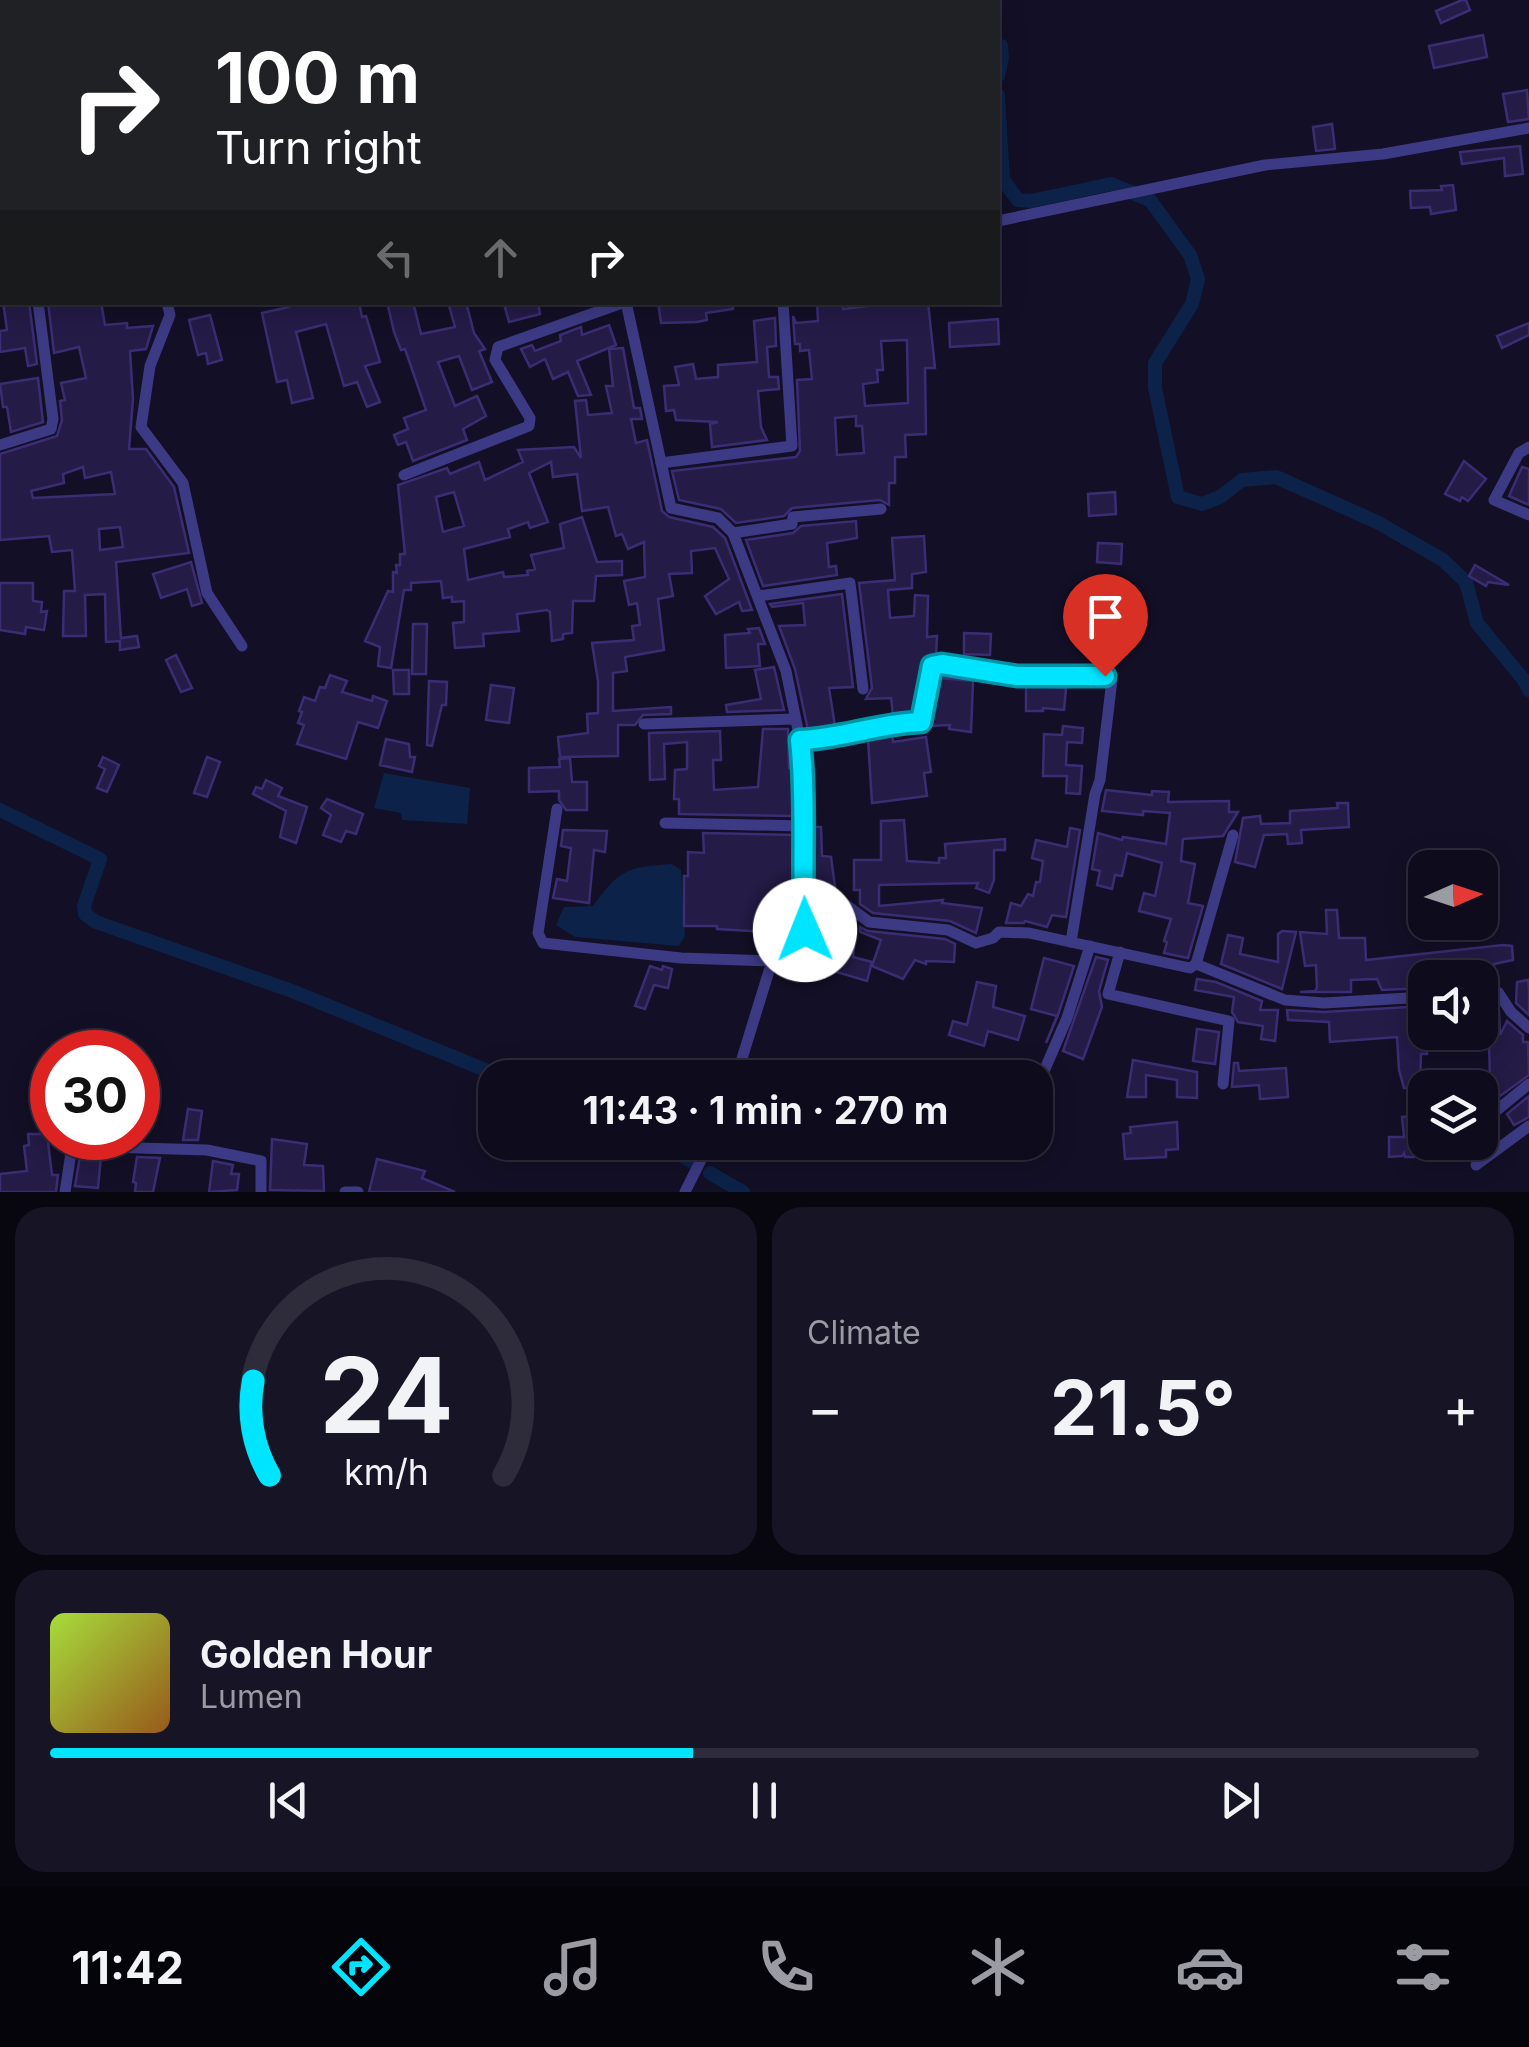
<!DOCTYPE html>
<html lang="en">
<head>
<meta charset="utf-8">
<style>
	body { margin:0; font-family:Inter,sans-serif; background:#171425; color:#f1f3f6; height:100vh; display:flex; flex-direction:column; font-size:38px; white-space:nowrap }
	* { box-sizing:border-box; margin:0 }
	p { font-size:32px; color:#9b9ba3 }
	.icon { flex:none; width:55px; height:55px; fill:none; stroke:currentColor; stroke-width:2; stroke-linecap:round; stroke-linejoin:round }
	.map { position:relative; height:1192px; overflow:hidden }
	.panel { display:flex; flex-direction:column; gap:15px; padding:15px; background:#08060f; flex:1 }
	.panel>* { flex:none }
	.banner { position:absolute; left:0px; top:0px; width:1000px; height:305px; box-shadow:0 5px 25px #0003,0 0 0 2px #2e2b3b; background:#202124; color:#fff; overflow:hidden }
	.needle { width:65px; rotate:87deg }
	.fabs { position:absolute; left:1408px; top:850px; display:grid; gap:20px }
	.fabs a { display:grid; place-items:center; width:90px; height:90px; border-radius:20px; background:#0e0b1c; box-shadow:0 5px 25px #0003,0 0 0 2px #2e2b3b; font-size:50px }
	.speed { position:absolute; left:30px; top:1030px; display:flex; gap:20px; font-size:50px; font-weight:700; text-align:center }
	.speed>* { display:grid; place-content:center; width:130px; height:130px; border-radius:50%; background:#0e0b1c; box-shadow:0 5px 25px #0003,0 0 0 2px #2e2b3b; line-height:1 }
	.speed .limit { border:15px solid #d22; background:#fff; color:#111 }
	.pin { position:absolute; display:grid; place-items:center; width:85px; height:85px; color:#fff; margin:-102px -42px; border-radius:50% 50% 50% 0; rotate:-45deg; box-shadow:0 0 10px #0007 }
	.pin .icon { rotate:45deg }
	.me { position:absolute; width:110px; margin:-55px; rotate:359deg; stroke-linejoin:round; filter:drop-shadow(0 0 8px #0008) }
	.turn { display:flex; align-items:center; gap:35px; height:210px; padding:0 50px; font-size:45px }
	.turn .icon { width:130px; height:130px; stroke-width:2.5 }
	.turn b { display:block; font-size:70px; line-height:85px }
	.lanes { display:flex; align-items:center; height:95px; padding:0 50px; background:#0003; justify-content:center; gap:50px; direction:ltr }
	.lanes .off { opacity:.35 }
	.big { font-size:75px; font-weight:700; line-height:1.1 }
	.panel .tile { flex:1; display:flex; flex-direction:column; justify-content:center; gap:15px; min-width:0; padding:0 35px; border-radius:30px; background:#171425 }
	.panel .dial { align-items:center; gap:0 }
	.dial svg { height:260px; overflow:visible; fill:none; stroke:#2e2b3b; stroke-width:7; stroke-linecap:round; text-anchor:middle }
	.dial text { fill:#f1f3f6; stroke:none }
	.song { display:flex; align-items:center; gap:30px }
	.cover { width:120px; height:120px; border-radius:15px; background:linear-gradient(135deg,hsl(80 70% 55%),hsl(30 70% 35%)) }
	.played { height:10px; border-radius:5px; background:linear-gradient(90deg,#00e5ff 45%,#2e2b3b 45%) }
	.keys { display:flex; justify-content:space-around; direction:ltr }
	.heat { display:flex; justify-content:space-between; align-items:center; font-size:55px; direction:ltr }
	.panel .tiles { flex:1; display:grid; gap:15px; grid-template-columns:1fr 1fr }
	.tile:last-child { grid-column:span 2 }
	.trip { position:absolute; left:478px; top:1060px; width:575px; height:100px; border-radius:30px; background:#0e0b1c; box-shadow:0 5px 25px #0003,0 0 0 2px #2e2b3b; font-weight:700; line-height:100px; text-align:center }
	.tabs { display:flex; height:160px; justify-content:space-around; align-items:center; background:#06040b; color:#9b9ba3 }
	.tabs .icon { width:70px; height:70px }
	.tabs .on { color:#00e5ff }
	.tabs b { font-size:45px; color:#f1f3f6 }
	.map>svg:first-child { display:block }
	.water { fill:#0c2248 }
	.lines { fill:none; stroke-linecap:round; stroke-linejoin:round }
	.canal { stroke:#0c2248; stroke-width:14 }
	.building { fill:#241b47; stroke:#3b2d73; stroke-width:2.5; fill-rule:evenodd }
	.street { stroke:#3d3a85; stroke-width:11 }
	.route-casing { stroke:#0095a6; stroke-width:25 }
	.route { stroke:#00e5ff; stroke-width:18 }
</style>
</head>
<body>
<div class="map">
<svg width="1529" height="1192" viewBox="0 0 1529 1192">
	<rect width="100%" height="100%" fill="#130f26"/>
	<g class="water">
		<path d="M384,773L470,788L467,824L402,820L401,813L374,808Z"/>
		<path d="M672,864L681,870L685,936L679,946L575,937L556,925L564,907L593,906C619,869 628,867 672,864Z"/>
	</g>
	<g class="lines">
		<g class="canal">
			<path d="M931,2L932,0"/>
			<path d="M998,45L1001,46L1002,58L998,76"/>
			<path d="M998,95L1003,180L1018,200L1031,201L1111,184L1150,200L1190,255L1198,279L1192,304L1155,363V388L1178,497L1202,504L1220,497L1242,480L1276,477L1377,522L1443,560L1466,582L1477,623L1524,680L1529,690"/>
			<path d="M0,810L100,859L84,906L85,914L96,922L292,991L505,1078"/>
			<path d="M659,1142L696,1164"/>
			<path d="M710,1173L743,1192"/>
		</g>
	</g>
	<g class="building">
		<path d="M1462,0H1466L1470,10L1441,23L1436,11Z"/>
		<path d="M1483,35L1487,57L1434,68L1429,46Z"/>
		<path d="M1527,90L1529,119L1508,122L1503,94Z"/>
		<path d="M1332,124L1335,149L1316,151L1313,127Z"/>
		<path d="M1520,146L1523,174L1505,176L1504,158L1462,164L1460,152Z"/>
		<path d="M1453,185L1456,210L1431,214L1430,207L1411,208L1410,191L1442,190L1441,186Z"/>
		<path d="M3,302H29L37,364L28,366L25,348L0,352V331L7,330Z"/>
		<path d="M48,302H101L105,325L127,323V328L153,326L146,349L130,351L133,399L129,449H146L174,487L189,553L116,562L121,638L137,636L139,647L120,650V641L106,642L105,594L85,595L86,636H63L64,591H75L72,550L52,552L49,536L0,540V454L57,436L62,420L60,401L65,400L61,383L86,378L79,347L54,353ZM83,467L85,478L111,472L115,494L33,498L31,491L64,483L63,474ZM120,527L123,547L100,550L99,529Z"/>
		<path d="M288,302H359L362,317L366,316L380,362L365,366L380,402L367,407L357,382L344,386L326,324L296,332L313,398L292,403L287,380L277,382L262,313L289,307Z"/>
		<path d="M387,302H413L421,334L455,327L448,302H466L474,333L485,349L479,351L492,382L472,390L459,356L438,362L455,406L477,396L486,416L463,429L467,440L413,461L406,442L398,445L394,435L408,429L404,418L426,410L405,349L401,350L394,332Z"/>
		<path d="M507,302H538L540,314L509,322L504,304Z"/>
		<path d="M658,302H732L733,309L706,313L707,320L697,322L661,323Z"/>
		<path d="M817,302H842L843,309L869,306V302H928L935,368H925L926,434L905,435L906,457H895V483H889V505L880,500L792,508L784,516L736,523L721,509L679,500L672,471L796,457L800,451L797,380L812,379L809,350L800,351V344H795L793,316L796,323L818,321ZM907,340L908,403L865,406L863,384L878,382L877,370H883L881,341ZM856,416V426H862L864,453L837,455L835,418Z"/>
		<path d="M210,315L222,360L208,364L206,353L198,355L189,320Z"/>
		<path d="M775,318L776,346L767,347L769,377H778L779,389L758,391L761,427L767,440L712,447L710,424L718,422L676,420L674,410L666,411L664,386L679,385L675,367L693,364L696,379L718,377V365L757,362L754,321Z"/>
		<path d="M998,319L999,344L950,347L949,323Z"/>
		<path d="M1529,323V335L1502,348L1497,336Z"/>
		<path d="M609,325L616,345L577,361L591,395L578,396L568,372L553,379L545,359L530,367L521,349L532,345L535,351L561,341L560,335L581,327L582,335Z"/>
		<path d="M623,348L634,408H640L642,419H631L636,443L647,440L662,511L669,517L713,527L725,538L752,610L742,611L739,602L716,614L705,596L729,579L715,548L691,551L692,573L669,574L673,596L658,599L664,650L625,657L627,671L613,673V711L671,707V714L643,715L635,725H618V756L560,757L558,737L588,733L587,714L598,713V681L592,643L634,640L632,626L640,625L637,603L629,605L624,581L645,577L644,542L628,549L622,534L616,536L608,507L582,511L577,474L553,477L551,462L529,473L548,522L530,528L528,522L508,529L510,537L464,549L468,580L503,572L504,577L528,575L527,571L535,569L531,555L564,548L560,524L582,517L597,562L622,561V575L596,576L594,601H573L572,633L563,634V639L552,641L550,612L547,610L517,614L519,631L483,634L484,646L455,648L453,623L464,622V601L452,602V597L443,598L441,581L411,583V590H404L391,668L378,666L380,647L365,641L388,591L393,592V572L397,573L396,565H400V554H405L398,485L447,468L450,474L479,462L485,480L523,462L518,450L574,447L581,458L575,401L586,400L588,415L612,413L606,386H613L609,349ZM454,492L464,526L443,532L436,497Z"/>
		<path d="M38,378L43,422L11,432L7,407H3L0,384Z"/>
		<path d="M1464,461L1486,479L1468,501L1462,497L1460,501L1445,494Z"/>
		<path d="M1522,467L1529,469V505L1509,496Z"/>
		<path d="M1115,492L1116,514L1089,516L1088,494Z"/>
		<path d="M856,521L857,538L827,543L829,567L836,566L837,575L763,586L746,540L793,533L801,526Z"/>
		<path d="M924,536L926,572L912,574V588L888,590L890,618L914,616L915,595L928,596L927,637L937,636L936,656L923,663L913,713L893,715L891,698L866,699L872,688L859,583L895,580L892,538Z"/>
		<path d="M1098,543L1122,544L1121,564L1097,562Z"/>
		<path d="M191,562L202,603L192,606L187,589L161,598L153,574Z"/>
		<path d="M1475,565L1509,585L1488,582L1486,586L1469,576Z"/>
		<path d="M0,583H33V601L42,602L41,612L47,611L44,630L26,627L25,634L0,630Z"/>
		<path d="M842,594L853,687L829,688L835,726L808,730L795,669L779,626L805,625L803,603L772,607L770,604Z"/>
		<path d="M413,624H427L426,674H412Z"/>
		<path d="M759,628L765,644H758L760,666L726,668L725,635L750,633L748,629Z"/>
		<path d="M964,633L991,634L990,655L964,654Z"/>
		<path d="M176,655L192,688L181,692L166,660Z"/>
		<path d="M774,667L784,710L727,712L726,705L761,699L755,670Z"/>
		<path d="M393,670H409V694H394Z"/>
		<path d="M330,675L347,681L342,692L372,701L373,696L387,701L378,728L358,722L346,759L297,744L304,725L298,723L302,712L299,711L304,697L315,701L320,687L325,688Z"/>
		<path d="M939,678L973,681L971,732L949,729L950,725L929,726Z"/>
		<path d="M429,681L447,682L446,705H442L432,746L427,745Z"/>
		<path d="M491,685L514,688L509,723L486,720Z"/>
		<path d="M1026,686L1066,688L1064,710L1043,708V711H1026Z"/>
		<path d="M1063,726L1083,728L1082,743L1067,742L1066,765L1082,766L1080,794L1066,793L1067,776H1043L1044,734L1062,735Z"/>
		<path d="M763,729H788L789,768H793V787H796L797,793L793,816L679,814V799H674L675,770L687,769V742L664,744L665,779L650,780L649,733L720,731L721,760H713L714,790L758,787Z"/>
		<path d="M892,734L893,742L926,737L931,772L924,773L927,796L872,803L868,739Z"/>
		<path d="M386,739L409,744L410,757H415L412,772L380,765Z"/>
		<path d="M103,757L119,765L107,792L97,788L105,769L99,766Z"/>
		<path d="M207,757L220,762L207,797L194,793Z"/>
		<path d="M570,758L572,782H587V810H566L559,800V791L529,792V768L560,767L559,759Z"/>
		<path d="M266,780L282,788L278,796L307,807L296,843L280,837L286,811L253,794L256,787L262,789Z"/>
		<path d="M1106,790L1152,795V791L1169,792L1168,802L1229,801V812H1238L1223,836L1183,839L1181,861L1195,864L1188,903L1203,906L1188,958L1164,953L1167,942L1164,941L1171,919L1139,911L1144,893L1155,896L1162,863L1127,853L1122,876L1115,875L1112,889L1097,885L1100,871L1092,869L1098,833L1122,840L1123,837L1166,844L1170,813L1143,811V815L1102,811Z"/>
		<path d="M327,799L363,814L356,834L346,831L341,842L323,835L331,815L321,808Z"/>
		<path d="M1337,803H1348L1349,827L1301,830L1302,843L1288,844L1287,834L1264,835L1255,867L1235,862L1243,818L1260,816L1261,824L1290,823V811L1338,808Z"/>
		<path d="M904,820L907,861L939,863V858H946L945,844L1005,839V850H994V880L989,893L976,888L978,883L879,885V906L943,900L942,903L982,908L976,933L950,921L873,913L860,904V890H854V860H881V821Z"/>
		<path d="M812,827H821L822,856L831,857L835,887L814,889Z"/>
		<path d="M1070,828L1080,830L1066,917L1052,915L1047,927L1025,921L1024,923H1006L1011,903L1021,906L1028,894L1033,896L1036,882H1040L1043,861L1032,858L1036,840L1067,847Z"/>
		<path d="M563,830L607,831L605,852L594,850L589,903L553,898L557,879L567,881L571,848L561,846Z"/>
		<path d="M703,833L794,835L796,952L772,949L764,951L767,932L717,929V926H684V876H688V852L704,853Z"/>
		<path d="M828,906V921L831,926L839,927L841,943L815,944L814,907Z"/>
		<path d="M1326,910H1337L1339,938H1365L1366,960L1503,945L1512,946L1513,960L1494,964L1495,983H1480V978H1425V988L1382,990L1377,979L1351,980V992H1300L1315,991L1317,988L1316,965L1305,966L1300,932L1327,934Z"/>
		<path d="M860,927L868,931L945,939L955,944L954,962L926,961V964L915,960L903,979L872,966L881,940L860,932Z"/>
		<path d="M1282,931L1296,932L1282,989L1221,964L1228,935L1243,938L1240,954L1278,962V934Z"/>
		<path d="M854,947L853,957L872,962L867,981L833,971L839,948Z"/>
		<path d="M1096,957L1108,960L1099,991L1102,1007L1083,1059L1063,1051Z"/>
		<path d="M1044,958L1074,966L1058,1015L1046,1043L1057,1016L1031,1009Z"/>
		<path d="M650,966L662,970L663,966L672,969L668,988L654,985L645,1009L635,1006Z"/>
		<path d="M1197,979L1216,982L1262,1001L1260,1010H1278L1275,1041L1261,1039L1263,1026L1238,1022L1232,1012L1234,997L1195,990Z"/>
		<path d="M1528,980L1529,989V1015L1516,1003L1517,982Z"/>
		<path d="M977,982L996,986L993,1007L1025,1016L1018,1040L988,1031L984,1046L949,1035L953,1021L967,1025Z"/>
		<path d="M1480,1001H1493L1499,1011L1500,1035L1507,1021L1523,1035V1042H1528L1529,1075L1496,1099L1495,1078H1490L1489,1045L1460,1047L1459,1033L1480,1032Z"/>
		<path d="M1425,1006L1427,1054H1421L1420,1088H1404L1399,1070L1397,1037L1330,1042L1329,1022L1288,1020L1287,1010L1324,1012Z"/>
		<path d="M1197,1029L1219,1032L1215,1064L1193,1061Z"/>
		<path d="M1133,1060L1197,1072V1098L1177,1097V1080L1146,1075V1097H1127Z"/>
		<path d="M1234,1063H1238L1239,1071L1286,1068L1288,1097L1260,1099L1259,1085L1232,1087Z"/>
		<path d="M1529,1096V1117L1514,1125L1507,1114Z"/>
		<path d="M188,1109L202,1111L198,1140H183Z"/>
		<path d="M1413,1116V1128L1420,1127L1422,1144L1413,1145L1414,1157H1405L1404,1153L1402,1156L1389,1157V1137H1404L1402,1117Z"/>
		<path d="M1177,1122L1178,1149L1166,1150V1157L1125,1159L1123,1134L1131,1133L1130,1127Z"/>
		<path d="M28,1134H47L52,1175H58L56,1192H0V1174L27,1171L24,1146L29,1145Z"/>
		<path d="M272,1139L307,1144L304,1165L323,1166L324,1191L270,1190Z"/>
		<path d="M80,1156H101L98,1188L75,1186Z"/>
		<path d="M137,1157L160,1158L153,1192H135L136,1183L133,1182Z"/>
		<path d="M377,1159L425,1171L422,1178L455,1192H369Z"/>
		<path d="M213,1161L233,1165L231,1174H239L237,1190L209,1192Z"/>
	</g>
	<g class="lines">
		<g class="street">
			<path d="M36,0L37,2"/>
			<path d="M284,0L285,2"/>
			<path d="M446,0L447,2"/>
			<path d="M575,0L576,2"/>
			<path d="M998,221L1265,165L1383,154L1529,128"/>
			<path d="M0,281H2"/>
			<path d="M167,302L170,315L150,366L141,427L183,483L207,593L242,646"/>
			<path d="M0,445L51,429L53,419L38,302"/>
			<path d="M1529,447L1519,453L1494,500L1529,515"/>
			<path d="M661,463L792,446L783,302"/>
			<path d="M404,475L529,426L530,418L495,360L498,347L625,302"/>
			<path d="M733,533L792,524L793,517L881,509"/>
			<path d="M758,596L850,583L863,689"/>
			<path d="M644,724L795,719"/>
			<path d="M800,740C841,739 880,723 921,722L932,666L942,664L1017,677L1105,676L1112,680L1100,780L1095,794L1071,942"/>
			<path d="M557,809L538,933L543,943L681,958L806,962L803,826L806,793L800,740L786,671L733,533L718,518L671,508L626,302"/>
			<path d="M665,823L803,826"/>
			<path d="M803,899L834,896L869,922L948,930L976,943L993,938L999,932L1029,933L1190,968L1196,964L1285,1000L1324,1003L1425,997"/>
			<path d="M1120,952L1108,994L1229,1021L1223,1084"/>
			<path d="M1196,964L1233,835"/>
			<path d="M1480,992H1498L1511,1012L1529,1028"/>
			<path d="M736,1078L773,958"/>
			<path d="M1035,1092L1067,1018L1090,946"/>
			<path d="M1480,1124L1529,1084"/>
			<path d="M1455,1144L1457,1142"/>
			<path d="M1476,1165L1529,1126"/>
			<path d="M65,1192L72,1146L207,1150L261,1161V1192"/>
			<path d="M345,1192H358"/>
			<path d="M685,1192L710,1142"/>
		</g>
	</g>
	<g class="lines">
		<defs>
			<path id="route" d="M805,930C801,867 807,804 800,740C841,739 879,723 921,722L932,666L942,664L1017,676H1105"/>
		</defs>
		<use href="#route" class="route-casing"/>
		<use href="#route" class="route"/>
	</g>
</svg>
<div class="fabs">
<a><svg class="needle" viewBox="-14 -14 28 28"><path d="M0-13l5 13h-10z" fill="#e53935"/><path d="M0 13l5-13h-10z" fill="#9b9ba3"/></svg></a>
<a><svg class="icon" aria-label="sound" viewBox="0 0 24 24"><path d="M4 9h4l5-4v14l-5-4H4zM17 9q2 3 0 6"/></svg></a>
<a><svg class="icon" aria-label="layers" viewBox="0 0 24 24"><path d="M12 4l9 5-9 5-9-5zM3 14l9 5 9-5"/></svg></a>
</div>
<div class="speed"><div class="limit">30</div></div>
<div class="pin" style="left:1105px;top:676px;background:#d93025"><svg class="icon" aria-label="arrive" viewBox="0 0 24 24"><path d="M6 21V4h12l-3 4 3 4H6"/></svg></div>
<svg class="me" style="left:805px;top:930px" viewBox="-20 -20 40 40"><circle r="19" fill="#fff"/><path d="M0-13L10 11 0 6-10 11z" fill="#00e5ff"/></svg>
<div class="trip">11:43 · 1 min · 270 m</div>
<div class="banner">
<div class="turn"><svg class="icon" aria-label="right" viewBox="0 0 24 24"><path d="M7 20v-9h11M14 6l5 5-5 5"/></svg><div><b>100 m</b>Turn right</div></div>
<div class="lanes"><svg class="icon off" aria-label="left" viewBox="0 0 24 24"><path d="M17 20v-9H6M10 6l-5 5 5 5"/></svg><svg class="icon off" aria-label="ahead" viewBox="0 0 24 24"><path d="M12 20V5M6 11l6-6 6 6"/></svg><svg class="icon" aria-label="right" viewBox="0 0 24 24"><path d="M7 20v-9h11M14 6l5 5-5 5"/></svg></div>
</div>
</div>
<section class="panel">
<div class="tiles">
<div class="tile dial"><svg viewBox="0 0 100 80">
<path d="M14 69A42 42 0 1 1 86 69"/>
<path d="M14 69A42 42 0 0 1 9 40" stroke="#00e5ff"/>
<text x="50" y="56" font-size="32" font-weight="700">24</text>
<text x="50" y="72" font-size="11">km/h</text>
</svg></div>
<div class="tile"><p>Climate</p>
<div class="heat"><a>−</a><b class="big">21.5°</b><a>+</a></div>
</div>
<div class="tile">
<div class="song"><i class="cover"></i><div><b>Golden Hour</b><p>Lumen</p></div></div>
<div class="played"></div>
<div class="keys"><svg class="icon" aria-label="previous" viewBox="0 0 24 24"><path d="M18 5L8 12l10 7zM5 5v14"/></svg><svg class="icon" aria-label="pause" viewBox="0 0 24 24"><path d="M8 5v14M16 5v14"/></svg><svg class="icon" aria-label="next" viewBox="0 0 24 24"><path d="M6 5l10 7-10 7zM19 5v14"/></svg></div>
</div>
</div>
</section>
<nav class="tabs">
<b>11:42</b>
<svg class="icon on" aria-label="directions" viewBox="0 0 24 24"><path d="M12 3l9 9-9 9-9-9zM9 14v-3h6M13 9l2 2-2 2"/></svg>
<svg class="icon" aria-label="music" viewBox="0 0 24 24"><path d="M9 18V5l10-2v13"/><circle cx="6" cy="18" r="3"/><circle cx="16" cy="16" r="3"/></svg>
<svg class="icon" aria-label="phone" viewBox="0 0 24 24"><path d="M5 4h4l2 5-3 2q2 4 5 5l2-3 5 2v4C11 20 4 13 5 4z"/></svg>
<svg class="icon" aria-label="climate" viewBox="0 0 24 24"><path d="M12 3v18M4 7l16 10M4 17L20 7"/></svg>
<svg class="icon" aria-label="car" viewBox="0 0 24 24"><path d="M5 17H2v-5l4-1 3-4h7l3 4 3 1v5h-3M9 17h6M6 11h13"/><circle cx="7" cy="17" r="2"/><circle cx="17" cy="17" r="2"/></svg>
<svg class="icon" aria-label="filters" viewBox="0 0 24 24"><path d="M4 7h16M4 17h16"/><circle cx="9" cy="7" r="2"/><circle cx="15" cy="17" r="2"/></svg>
</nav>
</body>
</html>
